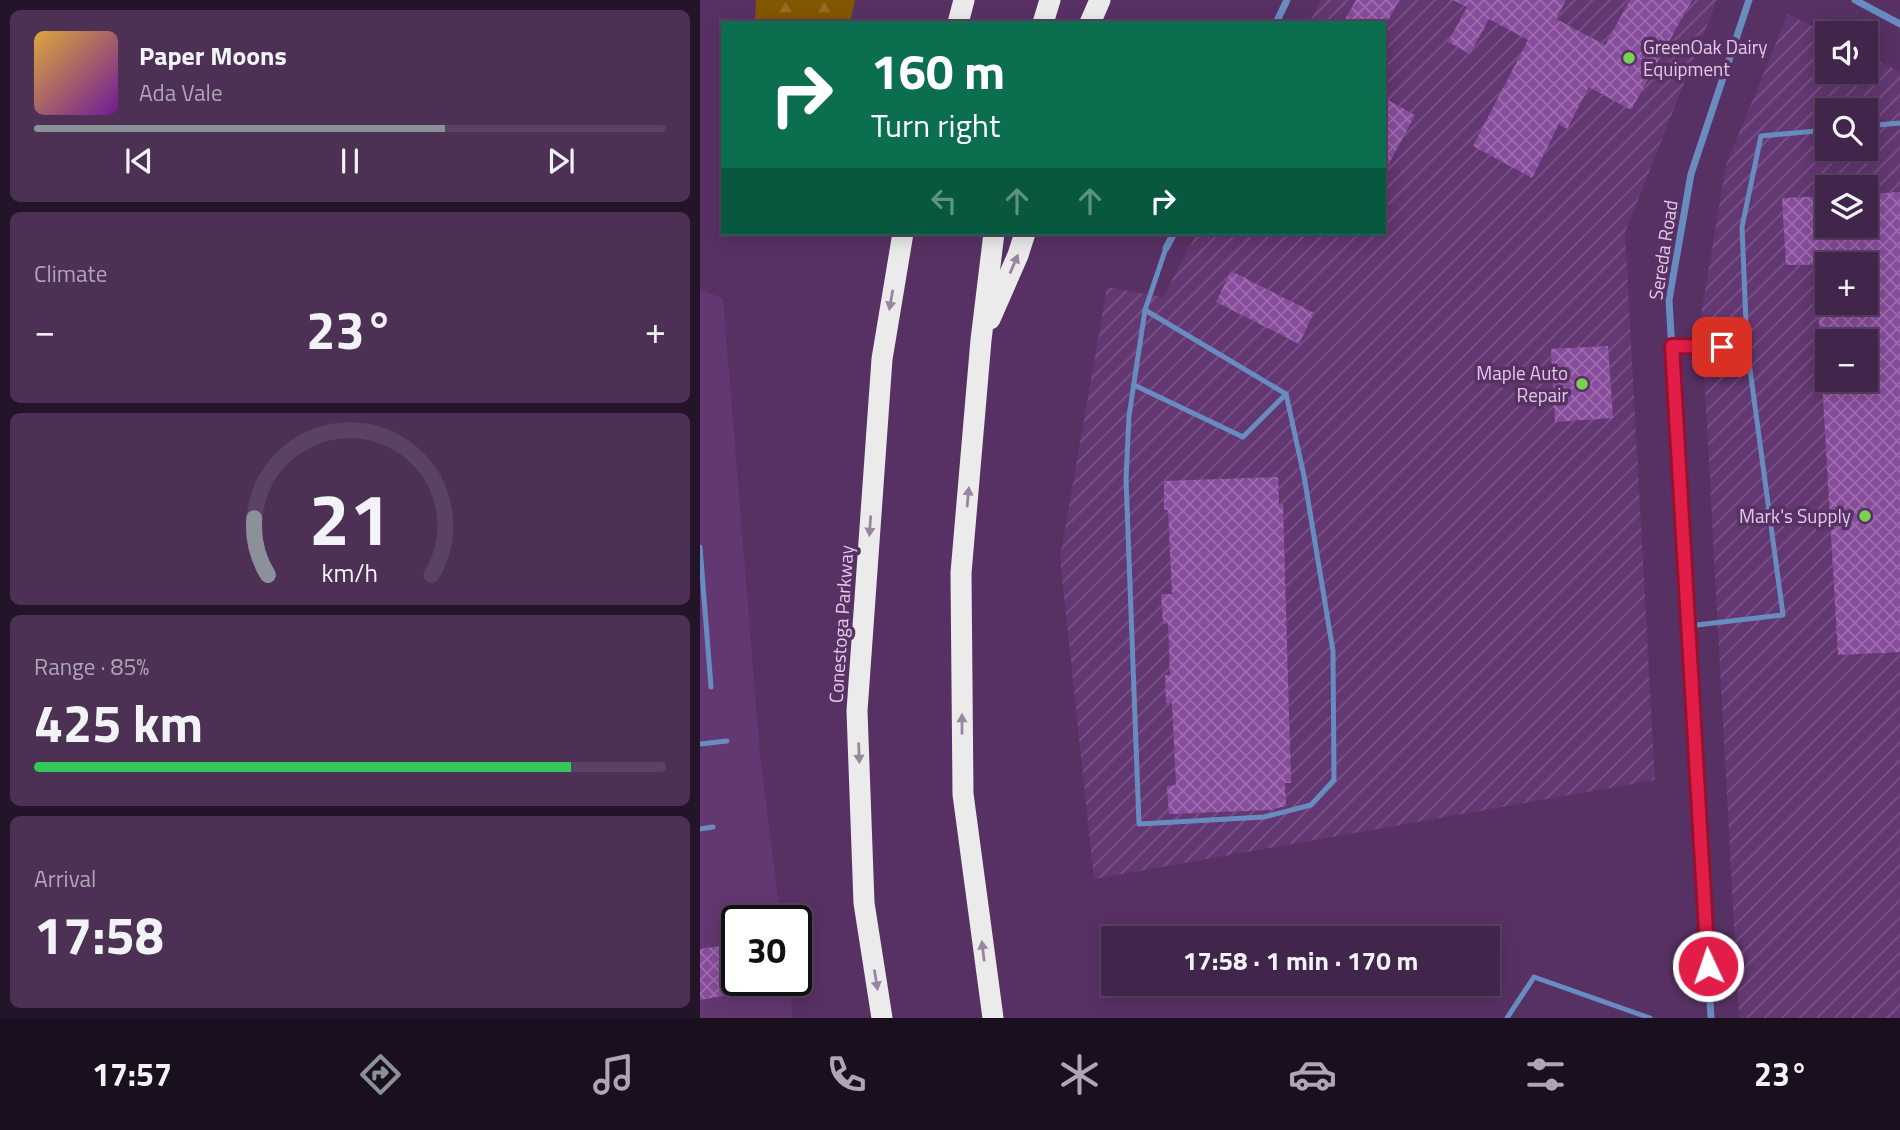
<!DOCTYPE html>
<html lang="en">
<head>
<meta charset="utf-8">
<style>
	body { margin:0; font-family:"Titillium Web",sans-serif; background:#4c3155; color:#f1f3f6; height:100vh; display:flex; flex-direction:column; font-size:26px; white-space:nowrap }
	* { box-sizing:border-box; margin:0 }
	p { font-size:23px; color:#aea5b5 }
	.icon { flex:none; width:38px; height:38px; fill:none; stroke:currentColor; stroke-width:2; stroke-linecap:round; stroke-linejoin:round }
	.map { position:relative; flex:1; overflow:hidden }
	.side { display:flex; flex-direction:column; gap:10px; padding:10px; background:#241429; width:700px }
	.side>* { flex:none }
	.guide { position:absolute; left:21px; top:21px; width:665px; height:214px; border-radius:0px; box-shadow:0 4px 18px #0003,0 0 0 2px #5a4263; background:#0b6e4f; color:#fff; overflow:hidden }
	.tools { position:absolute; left:1115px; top:21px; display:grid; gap:14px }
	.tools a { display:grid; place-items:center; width:63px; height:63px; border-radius:0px; background:#42254b; box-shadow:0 4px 18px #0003,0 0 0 2px #5a4263; font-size:35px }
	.speed { position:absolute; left:21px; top:905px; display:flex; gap:14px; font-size:35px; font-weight:700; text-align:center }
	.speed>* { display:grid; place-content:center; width:91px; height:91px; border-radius:50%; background:#42254b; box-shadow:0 4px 18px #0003,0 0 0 2px #5a4263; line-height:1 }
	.speed .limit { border:4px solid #111; border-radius:10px; background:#fff; color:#111 }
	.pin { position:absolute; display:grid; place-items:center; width:60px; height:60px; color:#fff; margin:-30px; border-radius:14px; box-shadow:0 4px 10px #0006 }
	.me { position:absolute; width:77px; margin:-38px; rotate:357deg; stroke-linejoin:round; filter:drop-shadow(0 0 5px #0008) }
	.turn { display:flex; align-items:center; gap:24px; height:147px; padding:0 35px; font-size:32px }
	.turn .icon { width:91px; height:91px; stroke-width:2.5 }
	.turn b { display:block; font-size:49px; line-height:60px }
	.lanes { display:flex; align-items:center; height:66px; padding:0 35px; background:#0003; justify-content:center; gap:35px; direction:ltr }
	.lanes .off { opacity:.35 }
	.big { font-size:52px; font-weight:700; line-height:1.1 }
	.side .card { flex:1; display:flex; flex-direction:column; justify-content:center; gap:10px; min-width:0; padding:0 24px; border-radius:10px; background:#4c3155 }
	.side .dial { align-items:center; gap:0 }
	.dial svg { height:182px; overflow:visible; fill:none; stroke:#5a4263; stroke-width:7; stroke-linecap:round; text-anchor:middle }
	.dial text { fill:#f1f3f6; stroke:none }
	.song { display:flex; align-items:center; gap:21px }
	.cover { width:84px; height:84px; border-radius:10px; background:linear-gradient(135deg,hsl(40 70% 55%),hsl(280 70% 35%)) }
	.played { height:7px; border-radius:4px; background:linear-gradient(90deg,#8c9099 65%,#5a4263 65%) }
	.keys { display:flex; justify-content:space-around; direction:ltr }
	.heat { display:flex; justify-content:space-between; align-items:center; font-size:38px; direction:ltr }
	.charge { height:10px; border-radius:5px; background:linear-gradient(90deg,#34c759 85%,#5a4263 0) }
	.trip { position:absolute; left:401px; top:926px; width:399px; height:70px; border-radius:0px; background:#42254b; box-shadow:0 4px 18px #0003,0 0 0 2px #5a4263; font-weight:700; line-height:70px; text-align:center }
	.tabs { display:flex; height:112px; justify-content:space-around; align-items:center; background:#1a0f1e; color:#aea5b5 }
	.tabs .icon { width:49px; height:49px }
	.tabs .selected { color:#8c9099 }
	.tabs b { font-size:32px; color:#f1f3f6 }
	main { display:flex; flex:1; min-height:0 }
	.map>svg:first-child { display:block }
	.built { fill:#633771 }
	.industrial { fill:url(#industrial-furrows); fill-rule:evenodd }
	.forest { fill:url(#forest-firs) }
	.building { fill:url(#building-cross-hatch) }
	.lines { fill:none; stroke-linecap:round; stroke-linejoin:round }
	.service { stroke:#688cc0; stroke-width:5 }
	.minor { stroke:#688cc0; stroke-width:7 }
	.motorway { stroke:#ebebeb; stroke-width:21 }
	.oneway { fill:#9a85a1 }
	.route-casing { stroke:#92132f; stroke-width:18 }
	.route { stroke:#e11d48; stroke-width:12 }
	.poi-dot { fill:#7bd156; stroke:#583164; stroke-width:2.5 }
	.labels { text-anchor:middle; stroke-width:7; stroke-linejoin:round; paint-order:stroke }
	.poi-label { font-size:19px; fill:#e0cae8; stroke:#583164; text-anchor:end }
	.street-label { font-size:19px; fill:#e0cae8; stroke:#583164 }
</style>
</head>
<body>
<main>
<section class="side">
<div class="card">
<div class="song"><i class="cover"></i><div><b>Paper Moons</b><p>Ada Vale</p></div></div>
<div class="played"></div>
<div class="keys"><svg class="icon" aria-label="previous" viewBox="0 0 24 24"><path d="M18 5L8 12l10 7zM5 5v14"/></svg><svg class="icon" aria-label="pause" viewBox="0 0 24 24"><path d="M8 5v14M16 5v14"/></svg><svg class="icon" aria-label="next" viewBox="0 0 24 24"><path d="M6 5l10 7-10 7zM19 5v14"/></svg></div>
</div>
<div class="card"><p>Climate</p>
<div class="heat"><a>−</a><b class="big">23°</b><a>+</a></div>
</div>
<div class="card dial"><svg viewBox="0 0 100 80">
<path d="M14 69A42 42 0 1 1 86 69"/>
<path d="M14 69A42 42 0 0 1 8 44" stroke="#8c9099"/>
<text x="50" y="56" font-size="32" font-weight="700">21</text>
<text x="50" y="72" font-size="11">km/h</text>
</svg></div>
<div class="card"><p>Range · 85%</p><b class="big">425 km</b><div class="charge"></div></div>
<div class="card"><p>Arrival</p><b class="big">17:58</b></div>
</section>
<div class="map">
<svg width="1200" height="1018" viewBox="0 0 1200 1018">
	<defs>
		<pattern id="industrial-furrows" width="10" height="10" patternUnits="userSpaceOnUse" patternTransform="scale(1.75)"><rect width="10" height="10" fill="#633771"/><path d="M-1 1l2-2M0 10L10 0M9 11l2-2" fill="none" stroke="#795385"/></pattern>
		<pattern id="forest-firs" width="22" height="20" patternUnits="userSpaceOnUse" patternTransform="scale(1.75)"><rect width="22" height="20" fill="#815800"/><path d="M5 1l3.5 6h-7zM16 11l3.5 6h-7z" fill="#936f25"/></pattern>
		<pattern id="building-cross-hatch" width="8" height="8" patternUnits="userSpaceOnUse" patternTransform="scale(1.75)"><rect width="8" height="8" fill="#884c9c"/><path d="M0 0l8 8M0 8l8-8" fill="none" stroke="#9e6dae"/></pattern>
	</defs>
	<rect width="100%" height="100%" fill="#583164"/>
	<path class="built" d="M0,290L23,298L60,754L81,920H37V980H89L93,1018H0Z"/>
	<g class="industrial">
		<path d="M621,0H1017L925,233L955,780L394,879L360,558L407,287L463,297L497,233H684V23H609Z"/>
		<path d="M1088,14L1127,34V72H1166V54L1200,72V1018H1039L1001,315L1026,165ZM1127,110H1166V149H1127ZM1127,187H1166V226H1127ZM1127,264H1166V303H1127ZM1127,341H1166V380H1127Z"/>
	</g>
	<path class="forest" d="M56,0H155L150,23H55Z"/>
	<g class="building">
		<path d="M656,0H699L687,23H643Z"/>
		<path d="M753,0H866L856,19L905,45L930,0H992L931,110L889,87L867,129L859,124L832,178L773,146L828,40L789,19L770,54L748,42L767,7Z"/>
		<path d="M684,98L715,115L684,173Z"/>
		<path d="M1200,192V652L1138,655L1122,380H1166V341H1120L1118,303H1166V264L1086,265L1082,198L1127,196V226H1166V194Z"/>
		<path d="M531,271L614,313L599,344L516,302Z"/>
		<path d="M908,346L913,418L855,422L851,349Z"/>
		<path d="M578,477L579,504H583L591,783H585L586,806L570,810L469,814L467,786L476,785L472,703H466L465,675H470L468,623L463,624L461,594H472L468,510H464V481Z"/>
		<path d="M20,946L29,995L0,1000V949Z"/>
	</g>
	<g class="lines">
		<g class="service">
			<path d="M1166,126L1200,123"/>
			<path d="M445,310L586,394L604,476L633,651L634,780L611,805L564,817L439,824L426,479L429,416L445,310L466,248"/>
			<path d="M972,346L1047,347"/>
			<path d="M434,385L543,437L586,394"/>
			<path d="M0,547L11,687"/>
			<path d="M988,626L1083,615L1047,347L1042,227L1061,136L1127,130"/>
			<path d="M0,744L27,741"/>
			<path d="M0,829L13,827"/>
			<path d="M807,1018L834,977L950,1018"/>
		</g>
		<g class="minor">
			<path d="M1155,0L1200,24"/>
			<path d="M576,23L587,0"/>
			<path d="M466,248L474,233"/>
			<path d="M1011,1018L969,300L991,174L1049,0"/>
		</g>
		<g class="motorway">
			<path d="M258,23L264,0"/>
			<path d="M343,23L350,0"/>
			<path d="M390,23L400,0"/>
			<path d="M290,319L318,255L325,233"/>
			<path d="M182,1018L164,903L157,711L182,359L203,233"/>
			<path d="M293,1018L263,794L261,573L281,340L294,233"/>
		</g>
	</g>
	<defs><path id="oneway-solid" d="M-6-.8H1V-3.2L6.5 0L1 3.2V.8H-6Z" transform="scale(1.75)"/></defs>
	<g class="oneway">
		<use href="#oneway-solid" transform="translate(314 264) rotate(-67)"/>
		<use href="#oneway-solid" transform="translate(191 300) rotate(100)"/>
		<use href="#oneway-solid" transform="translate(268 497) rotate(-85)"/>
		<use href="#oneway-solid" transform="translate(170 526) rotate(94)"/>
		<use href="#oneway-solid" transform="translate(262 724) rotate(-90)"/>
		<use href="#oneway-solid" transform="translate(159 753) rotate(88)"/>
		<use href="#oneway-solid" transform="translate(283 951) rotate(-97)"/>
		<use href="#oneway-solid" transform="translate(176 980) rotate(81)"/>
	</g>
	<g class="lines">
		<defs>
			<path id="route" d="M1008,966L972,346L1022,347"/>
		</defs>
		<use href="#route" class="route-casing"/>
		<use href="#route" class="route"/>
	</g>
	<g class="poi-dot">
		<circle cx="929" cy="58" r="7"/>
		<circle cx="882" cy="384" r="7"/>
		<circle cx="1165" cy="516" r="7"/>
	</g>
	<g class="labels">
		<g class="poi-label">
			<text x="943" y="54" text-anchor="start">GreenOak Dairy<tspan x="943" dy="22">Equipment</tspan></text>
			<text x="868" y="380">Maple Auto<tspan x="868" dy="22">Repair</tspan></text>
			<text x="1151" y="523">Mark's Supply</text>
		</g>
		<g class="street-label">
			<text transform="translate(963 250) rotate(-81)" y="7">Sereda Road</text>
			<text transform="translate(141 624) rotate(-86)" y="7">Conestoga Parkway</text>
		</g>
	</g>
</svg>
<div class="tools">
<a><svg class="icon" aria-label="sound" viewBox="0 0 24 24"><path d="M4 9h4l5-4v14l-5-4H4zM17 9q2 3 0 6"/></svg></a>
<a><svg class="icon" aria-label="search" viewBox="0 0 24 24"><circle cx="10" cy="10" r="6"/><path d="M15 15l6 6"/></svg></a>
<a><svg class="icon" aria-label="layers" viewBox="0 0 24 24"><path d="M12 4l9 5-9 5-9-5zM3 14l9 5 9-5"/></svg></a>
<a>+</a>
<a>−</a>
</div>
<div class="speed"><div class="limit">30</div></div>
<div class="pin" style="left:1022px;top:347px;background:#d93025"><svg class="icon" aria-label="arrive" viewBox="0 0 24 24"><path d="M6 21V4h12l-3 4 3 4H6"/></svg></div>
<svg class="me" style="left:1008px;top:966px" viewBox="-20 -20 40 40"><circle r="17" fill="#e11d48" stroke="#fff" stroke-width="3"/><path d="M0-11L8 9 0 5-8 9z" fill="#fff"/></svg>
<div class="trip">17:58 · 1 min · 170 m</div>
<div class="guide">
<div class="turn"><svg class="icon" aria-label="right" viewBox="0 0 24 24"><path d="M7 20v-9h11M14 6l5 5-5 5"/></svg><div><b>160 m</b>Turn right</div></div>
<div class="lanes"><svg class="icon off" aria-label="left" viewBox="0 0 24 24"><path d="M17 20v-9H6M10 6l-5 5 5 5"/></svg><svg class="icon off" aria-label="ahead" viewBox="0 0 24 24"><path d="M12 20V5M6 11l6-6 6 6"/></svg><svg class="icon off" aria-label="ahead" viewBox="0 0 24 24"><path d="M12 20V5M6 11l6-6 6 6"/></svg><svg class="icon" aria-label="right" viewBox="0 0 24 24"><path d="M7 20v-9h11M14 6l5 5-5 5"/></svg></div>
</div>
</div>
</main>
<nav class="tabs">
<b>17:57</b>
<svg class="icon selected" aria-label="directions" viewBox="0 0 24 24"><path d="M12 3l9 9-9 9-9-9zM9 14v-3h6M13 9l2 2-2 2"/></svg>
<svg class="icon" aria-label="music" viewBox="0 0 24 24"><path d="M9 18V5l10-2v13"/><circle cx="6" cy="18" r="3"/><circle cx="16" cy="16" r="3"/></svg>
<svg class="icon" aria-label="phone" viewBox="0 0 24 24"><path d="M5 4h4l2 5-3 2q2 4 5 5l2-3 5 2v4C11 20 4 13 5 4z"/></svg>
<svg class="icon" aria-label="climate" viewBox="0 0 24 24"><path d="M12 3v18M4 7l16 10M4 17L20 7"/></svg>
<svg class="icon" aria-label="car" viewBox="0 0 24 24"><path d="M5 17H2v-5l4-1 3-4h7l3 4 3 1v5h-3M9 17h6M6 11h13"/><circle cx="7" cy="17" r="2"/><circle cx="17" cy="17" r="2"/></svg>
<svg class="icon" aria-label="filters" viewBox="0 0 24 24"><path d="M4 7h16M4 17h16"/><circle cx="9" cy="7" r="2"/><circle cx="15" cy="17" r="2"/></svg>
<b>23°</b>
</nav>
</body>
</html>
